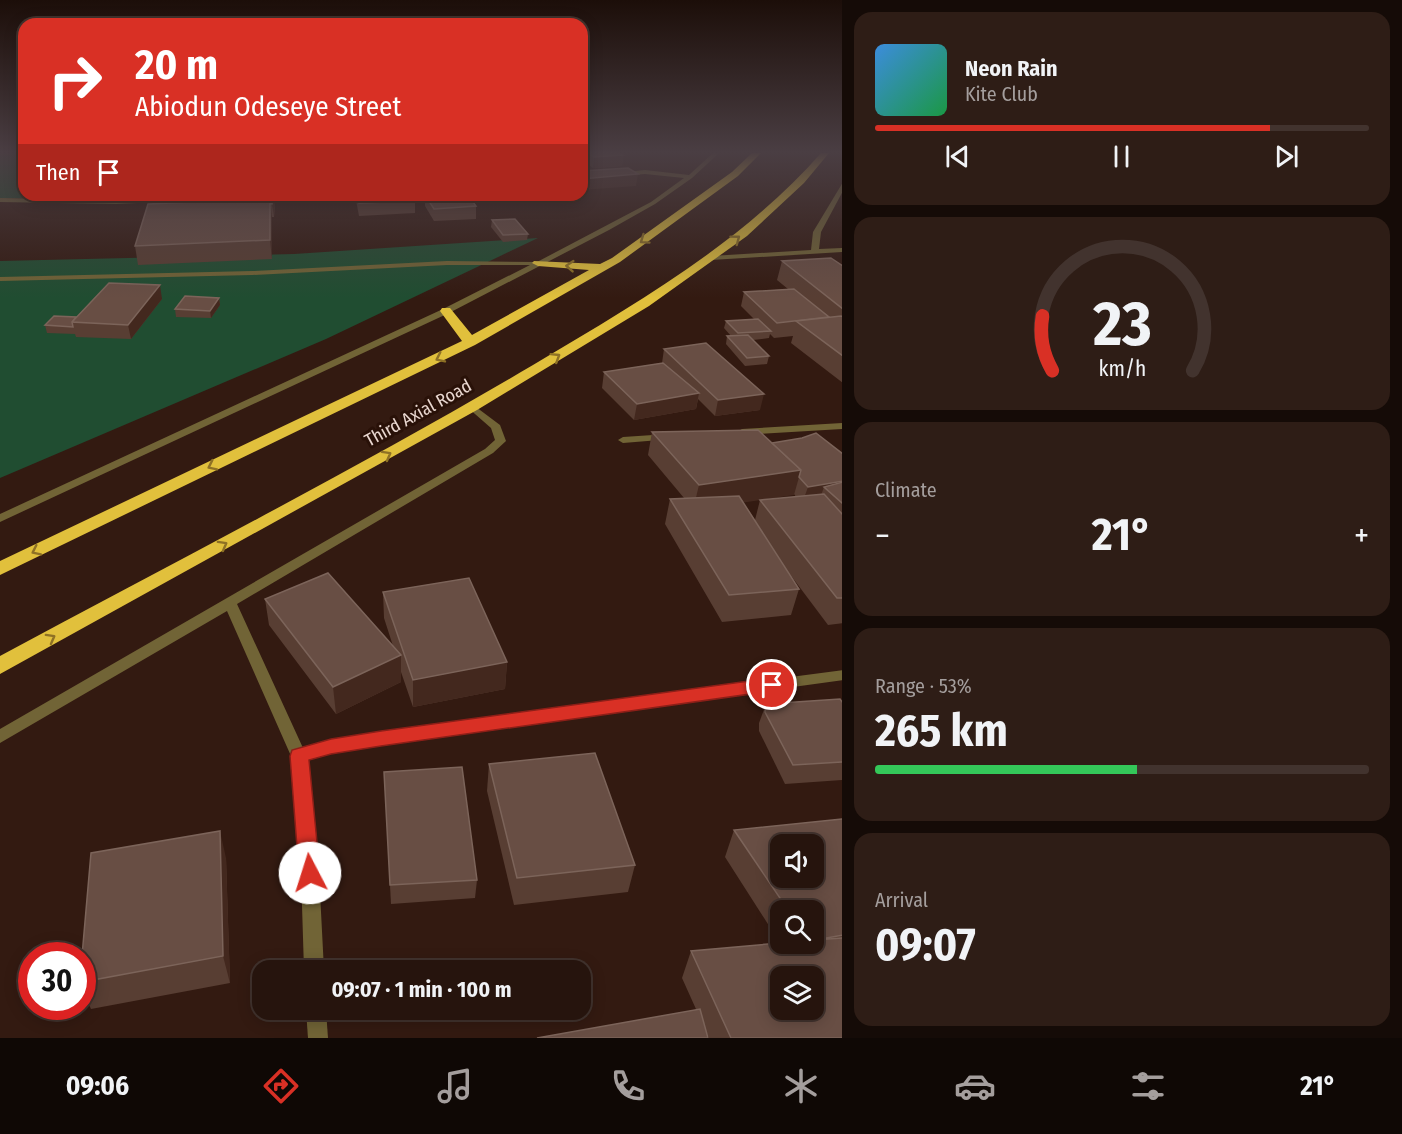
<!DOCTYPE html>
<html lang="en">
<head>
<meta charset="utf-8">
<style>
	body { margin:0; font-family:"Fira Sans Condensed",sans-serif; background:#2e1d16; color:#f1f3f6; height:100vh; display:flex; flex-direction:column; font-size:22px; white-space:nowrap }
	* { box-sizing:border-box; margin:0 }
	p { font-size:20px; color:#a49e9d }
	.icon { flex:none; width:33px; height:33px; fill:none; stroke:currentColor; stroke-width:2; stroke-linecap:round; stroke-linejoin:round }
	.map { position:relative; flex:1; overflow:hidden }
	.details { display:flex; flex-direction:column; gap:12px; padding:12px; background:#150b07; width:560px }
	.details>* { flex:none }
	.guide { position:absolute; left:18px; top:18px; width:570px; height:183px; border-radius:18px; box-shadow:0 3px 15px #0003,0 0 0 2px #42332e; background:#d93025; color:#fff; overflow:hidden }
	.buttons { position:absolute; left:770px; top:834px; display:grid; gap:12px }
	.buttons a { display:grid; place-items:center; width:54px; height:54px; border-radius:12px; background:#26140d; box-shadow:0 3px 15px #0003,0 0 0 2px #42332e; font-size:30px }
	.speed { position:absolute; left:18px; top:942px; display:flex; gap:12px; font-size:30px; font-weight:700; text-align:center }
	.speed>* { display:grid; place-content:center; width:78px; height:78px; border-radius:50%; background:#26140d; box-shadow:0 3px 15px #0003,0 0 0 2px #42332e; line-height:1 }
	.speed .limit { border:9px solid #d22; background:#fff; color:#111 }
	.pin { position:absolute; display:grid; place-items:center; width:51px; height:51px; color:#fff; margin:-26px; border:3px solid #fff; border-radius:50%; box-shadow:0 2px 6px #0007 }
	.me { position:absolute; width:66px; margin:-33px; rotate:355deg; stroke-linejoin:round; filter:drop-shadow(0 0 4px #0008) }
	.turn { display:flex; align-items:center; gap:21px; height:126px; padding:0 18px; font-size:27px }
	.turn .icon { width:78px; height:78px; stroke-width:2.5 }
	.turn b { display:block; font-size:42px; line-height:51px }
	.then { display:flex; align-items:center; height:57px; padding:0 18px; background:#0003; gap:12px; font-size:22px }
	.big { font-size:45px; font-weight:700; line-height:1.1 }
	.details .card { flex:1; display:flex; flex-direction:column; justify-content:center; gap:9px; min-width:0; padding:0 21px; border-radius:18px; background:#2e1d16 }
	.details .dial { align-items:center; gap:0 }
	.dial svg { height:156px; overflow:visible; fill:none; stroke:#42332e; stroke-width:7; stroke-linecap:round; text-anchor:middle }
	.dial text { fill:#f1f3f6; stroke:none }
	.song { display:flex; align-items:center; gap:18px }
	.cover { width:72px; height:72px; border-radius:9px; background:linear-gradient(135deg,hsl(210 70% 55%),hsl(140 70% 35%)) }
	.played { height:6px; border-radius:3px; background:linear-gradient(90deg,#d93025 80%,#42332e 80%) }
	.keys { display:flex; justify-content:space-around; direction:ltr }
	.heat { display:flex; justify-content:space-between; align-items:center; font-size:33px; direction:ltr }
	.charge { height:9px; border-radius:4px; background:linear-gradient(90deg,#34c759 53%,#42332e 0) }
	.trip { position:absolute; left:252px; top:960px; width:339px; height:60px; border-radius:18px; background:#26140d; box-shadow:0 3px 15px #0003,0 0 0 2px #42332e; font-weight:700; line-height:60px; text-align:center }
	.tab-bar { display:flex; height:96px; justify-content:space-around; align-items:center; background:#0f0805; color:#a49e9d }
	.tab-bar .icon { width:42px; height:42px }
	.tab-bar .current { color:#d93025 }
	.tab-bar b { font-size:27px; color:#f1f3f6 }
	main { display:flex; flex:1; min-height:0 }
	.map>svg:first-child { display:block }
	.green { fill:#204d31 }
	.lines { fill:none; stroke-linecap:round; stroke-linejoin:round }
	.street { fill:#716436; fill-rule:evenodd }
	.highway { fill:#e1c03c; fill-rule:evenodd }
	.wall { fill:#583e33; fill-rule:evenodd }
	.shaded-wall { fill:#43281e }
	.building { fill:#684e44; stroke:#7c645a; stroke-width:1.5; fill-rule:evenodd }
	.oneway { stroke:#8e7125 }
	.route { fill:#d93025; stroke:#8d1f18; stroke-width:1.5 }
	.labels { text-anchor:middle; stroke-width:6; stroke-linejoin:round; paint-order:stroke }
	.street-label { font-size:18px; fill:#e9d7d0; stroke:#291108 }
</style>
</head>
<body>
<main>
<div class="map">
<svg width="843" height="1038" viewBox="0 0 843 1038">
	<rect width="100%" height="100%" fill="#331a11"/>
	<g class="green">
		<path d="M0,153H24V195H125L123,199L0,198Z"/>
		<path d="M538,238L326,339L0,478V261L294,254Z"/>
	</g>
	<g class="lines">
		<g class="street">
			<path d="M713,153H719L692,178L655,204L609,230L449,313L0,522V514L443,309L530,265H447L252,275L0,281V277L252,271L447,261L537,262L651,202L684,178L645,174L619,176L617,173L645,170L689,175Z"/>
			<path d="M843,182V191L821,232L819,249L843,248V252L711,260L707,258L711,256L811,250L813,232Z"/>
			<path d="M221,196L223,197V199L116,204L0,202V198L116,200Z"/>
			<path d="M472,404L500,425L506,441L493,453L237,604L303,748L331,740L381,732L843,670V680L381,744L331,752L307,760L319,873L324,970H304L301,873L291,756L227,611L0,743V729L485,449L495,440L491,428L467,407Z"/>
			<path d="M843,423V429L742,435L737,432L742,429Z"/>
			<path d="M668,434L673,437L672,439L623,443L618,440L623,437Z"/>
			<path d="M306,1010H326L328,1038H308Z"/>
		</g>
		<g class="highway">
			<path d="M752,153H761L738,176L620,262L475,345L0,575V561L462,341L440,311L442,308H450L472,335L589,270L538,266L532,263L534,261L600,264L612,258L732,172Z"/>
			<path d="M821,153H829L804,183L747,236L649,306L477,410L0,674V656C178,560 359,468 533,365C635,304 741,244 821,153Z"/>
		</g>
	</g>
	<g class="wall">
		<path d="M582,153H619L623,155L622,166L593,168L582,160Z"/>
		<path d="M355,195H412L415,201V213L359,216Z"/>
		<path d="M425,195H468L476,206V219L434,221L425,206Z"/>
		<path d="M148,204L275,205L274,217H271L272,259L138,265L135,246Z"/>
		<path d="M492,220L528,234L527,240L503,242L491,227Z"/>
		<path d="M782,261L843,266V383L791,343L793,336L774,338L770,334L769,338L753,340L769,356L767,364L745,366L726,344L727,336H731L724,328L726,321L754,319L741,306L744,292L788,289L777,280Z"/>
		<path d="M219,298L220,305L211,318L176,317L175,309Z"/>
		<path d="M162,299L131,339L76,337L75,334L47,333L45,325Z"/>
		<path d="M664,349L760,410L715,416L698,399L696,409L634,420L602,388L604,372L662,363Z"/>
		<path d="M652,432L772,443L843,454V623L828,625L789,573L799,589L791,615L722,622L665,524L670,499L684,498L648,455ZM794,494L796,497L760,500L755,520L743,502Z"/>
		<path d="M383,592L507,662L505,689L413,707L401,672V682L336,714L269,625L265,599L393,646L384,618Z"/>
		<path d="M843,703V780L785,784L759,731V723L766,704Z"/>
		<path d="M489,764L635,865L628,892L514,905L487,791Z"/>
		<path d="M384,772L477,880L475,898L391,904Z"/>
		<path d="M843,819V1038H709L682,978L691,951L780,943L725,857L734,830ZM780,910H813V944H780Z"/>
		<path d="M226,858L230,983L91,1009L82,990V956Z"/>
	</g>
	<g class="shaded-wall">
		<path d="M623,155L622,166L593,168L594,157Z"/>
		<path d="M638,174L636,186L582,190V179Z"/>
		<path d="M274,195L275,205L274,217L272,204Z"/>
		<path d="M270,199L272,217V259L270,240Z"/>
		<path d="M160,285L162,299L131,339L128,325Z"/>
		<path d="M219,298L220,305L211,318L210,311Z"/>
		<path d="M699,393L696,409L634,420L637,404Z"/>
		<path d="M764,394L760,410L715,416L718,400Z"/>
		<path d="M801,470L794,495L693,510L699,485Z"/>
		<path d="M843,481V497L824,487L819,501L802,504L808,487Z"/>
		<path d="M401,655V682L336,714L333,687Z"/>
		<path d="M507,662L505,689L413,707V680Z"/>
		<path d="M220,831L226,858L230,983L223,956Z"/>
	</g>
	<g class="building">
		<path d="M587,153H619L623,155L594,157Z"/>
		<path d="M628,168L638,174L582,179V171Z"/>
		<path d="M206,195H273L272,204H270V199L204,202Z"/>
		<path d="M357,195H412L415,201L359,203Z"/>
		<path d="M425,195H468L476,206L434,209Z"/>
		<path d="M270,199V240L135,246L148,204Z"/>
		<path d="M515,219L528,234L503,235L492,220Z"/>
		<path d="M831,258L843,266V309L782,261Z"/>
		<path d="M109,283L160,285L128,325L72,322Z"/>
		<path d="M794,289L829,317L777,323L744,292Z"/>
		<path d="M185,296L219,298L210,311L175,309Z"/>
		<path d="M54,316L76,317L72,322L73,327L45,325Z"/>
		<path d="M841,316L843,317V356L796,321Z"/>
		<path d="M758,319L771,331L738,333L726,321Z"/>
		<path d="M748,335L769,356L747,358L727,336Z"/>
		<path d="M706,343L764,394L718,400L664,349Z"/>
		<path d="M663,363L699,393L637,404L604,372Z"/>
		<path d="M758,430L801,470L699,485L652,432Z"/>
		<path d="M816,433L843,454V481L808,487L799,477L801,470L772,443L802,438Z"/>
		<path d="M843,482V504L824,487Z"/>
		<path d="M824,494L843,515V598H837L760,500Z"/>
		<path d="M739,496L799,589L729,595L670,499Z"/>
		<path d="M328,573L401,655L333,687L265,599Z"/>
		<path d="M469,578L507,662L413,680L383,592Z"/>
		<path d="M840,699L843,703V762L793,765L765,712L766,704Z"/>
		<path d="M595,753L635,865L517,878L489,764Z"/>
		<path d="M462,767L477,880L390,885L384,772Z"/>
		<path d="M843,819V935L815,940L843,938V1038H731L691,951L780,943L813,944V910H788L734,830ZM780,844H813V878H780ZM780,976H813V1010H780Z"/>
		<path d="M220,831L223,956L82,982V956L91,853Z"/>
		<path d="M700,1009L708,1038H537Z"/>
	</g>
	<defs><path id="oneway-chevron" d="M-2-3.5L2.5 0L-2 3.5" fill="none" stroke-width="1.6" stroke-linecap="round" stroke-linejoin="round" transform="scale(1.5)"/></defs>
	<g class="oneway">
		<use href="#oneway-chevron" transform="translate(736 239) rotate(-37)"/>
		<use href="#oneway-chevron" transform="translate(644 240) rotate(145)"/>
		<use href="#oneway-chevron" transform="translate(570 266) rotate(-176)"/>
		<use href="#oneway-chevron" transform="translate(556 357) rotate(-32)"/>
		<use href="#oneway-chevron" transform="translate(440 358) rotate(154)"/>
		<use href="#oneway-chevron" transform="translate(387 455) rotate(-29)"/>
		<use href="#oneway-chevron" transform="translate(212 466) rotate(154)"/>
		<use href="#oneway-chevron" transform="translate(223 545) rotate(-29)"/>
		<use href="#oneway-chevron" transform="translate(36 551) rotate(154)"/>
		<use href="#oneway-chevron" transform="translate(51 638) rotate(-29)"/>
	</g>
	<linearGradient id="sky" x2="0" y2="1"><stop stop-color="#1c0e09"/><stop offset="0.51" stop-color="#4a3e43"/><stop offset="1" stop-color="#4a3e43" stop-opacity="0"/></linearGradient>
	<rect width="843" height="298" fill="url(#sky)"/>
	<path class="route" d="M772,678L778,680L780,685L778,689L772,691L381,746L331,754L309,760L320,873L317,879L310,882L302,879L299,873L290,756L292,750L331,739L381,731Z"/>
	<g class="labels">
		<g class="street-label">
			<text transform="translate(418 413) rotate(-29)" y="6">Third Axial Road</text>
		</g>
	</g>
</svg>
<div class="buttons">
<a><svg class="icon" aria-label="sound" viewBox="0 0 24 24"><path d="M4 9h4l5-4v14l-5-4H4zM17 9q2 3 0 6"/></svg></a>
<a><svg class="icon" aria-label="search" viewBox="0 0 24 24"><circle cx="10" cy="10" r="6"/><path d="M15 15l6 6"/></svg></a>
<a><svg class="icon" aria-label="layers" viewBox="0 0 24 24"><path d="M12 4l9 5-9 5-9-5zM3 14l9 5 9-5"/></svg></a>
</div>
<div class="speed"><div class="limit">30</div></div>
<div class="pin" style="left:772px;top:685px;background:#d93025"><svg class="icon" aria-label="arrive" viewBox="0 0 24 24"><path d="M6 21V4h12l-3 4 3 4H6"/></svg></div>
<svg class="me" style="left:310px;top:873px" viewBox="-20 -20 40 40"><circle r="19" fill="#fff"/><path d="M0-13L10 11 0 6-10 11z" fill="#d93025"/></svg>
<div class="trip">09:07 · 1 min · 100 m</div>
<div class="guide">
<div class="turn"><svg class="icon" aria-label="right" viewBox="0 0 24 24"><path d="M7 20v-9h11M14 6l5 5-5 5"/></svg><div><b>20 m</b>Abiodun Odeseye Street</div></div>
<div class="then">Then<svg class="icon" aria-label="arrive" viewBox="0 0 24 24"><path d="M6 21V4h12l-3 4 3 4H6"/></svg></div>
</div>
</div>
<section class="details">
<div class="card">
<div class="song"><i class="cover"></i><div><b>Neon Rain</b><p>Kite Club</p></div></div>
<div class="played"></div>
<div class="keys"><svg class="icon" aria-label="previous" viewBox="0 0 24 24"><path d="M18 5L8 12l10 7zM5 5v14"/></svg><svg class="icon" aria-label="pause" viewBox="0 0 24 24"><path d="M8 5v14M16 5v14"/></svg><svg class="icon" aria-label="next" viewBox="0 0 24 24"><path d="M6 5l10 7-10 7zM19 5v14"/></svg></div>
</div>
<div class="card dial"><svg viewBox="0 0 100 80">
<path d="M14 69A42 42 0 1 1 86 69"/>
<path d="M14 69A42 42 0 0 1 9 41" stroke="#d93025"/>
<text x="50" y="56" font-size="32" font-weight="700">23</text>
<text x="50" y="72" font-size="11">km/h</text>
</svg></div>
<div class="card"><p>Climate</p>
<div class="heat"><a>−</a><b class="big">21°</b><a>+</a></div>
</div>
<div class="card"><p>Range · 53%</p><b class="big">265 km</b><div class="charge"></div></div>
<div class="card"><p>Arrival</p><b class="big">09:07</b></div>
</section>
</main>
<nav class="tab-bar">
<b>09:06</b>
<svg class="icon current" aria-label="directions" viewBox="0 0 24 24"><path d="M12 3l9 9-9 9-9-9zM9 14v-3h6M13 9l2 2-2 2"/></svg>
<svg class="icon" aria-label="music" viewBox="0 0 24 24"><path d="M9 18V5l10-2v13"/><circle cx="6" cy="18" r="3"/><circle cx="16" cy="16" r="3"/></svg>
<svg class="icon" aria-label="phone" viewBox="0 0 24 24"><path d="M5 4h4l2 5-3 2q2 4 5 5l2-3 5 2v4C11 20 4 13 5 4z"/></svg>
<svg class="icon" aria-label="climate" viewBox="0 0 24 24"><path d="M12 3v18M4 7l16 10M4 17L20 7"/></svg>
<svg class="icon" aria-label="car" viewBox="0 0 24 24"><path d="M5 17H2v-5l4-1 3-4h7l3 4 3 1v5h-3M9 17h6M6 11h13"/><circle cx="7" cy="17" r="2"/><circle cx="17" cy="17" r="2"/></svg>
<svg class="icon" aria-label="filters" viewBox="0 0 24 24"><path d="M4 7h16M4 17h16"/><circle cx="9" cy="7" r="2"/><circle cx="15" cy="17" r="2"/></svg>
<b>21°</b>
</nav>
</body>
</html>
